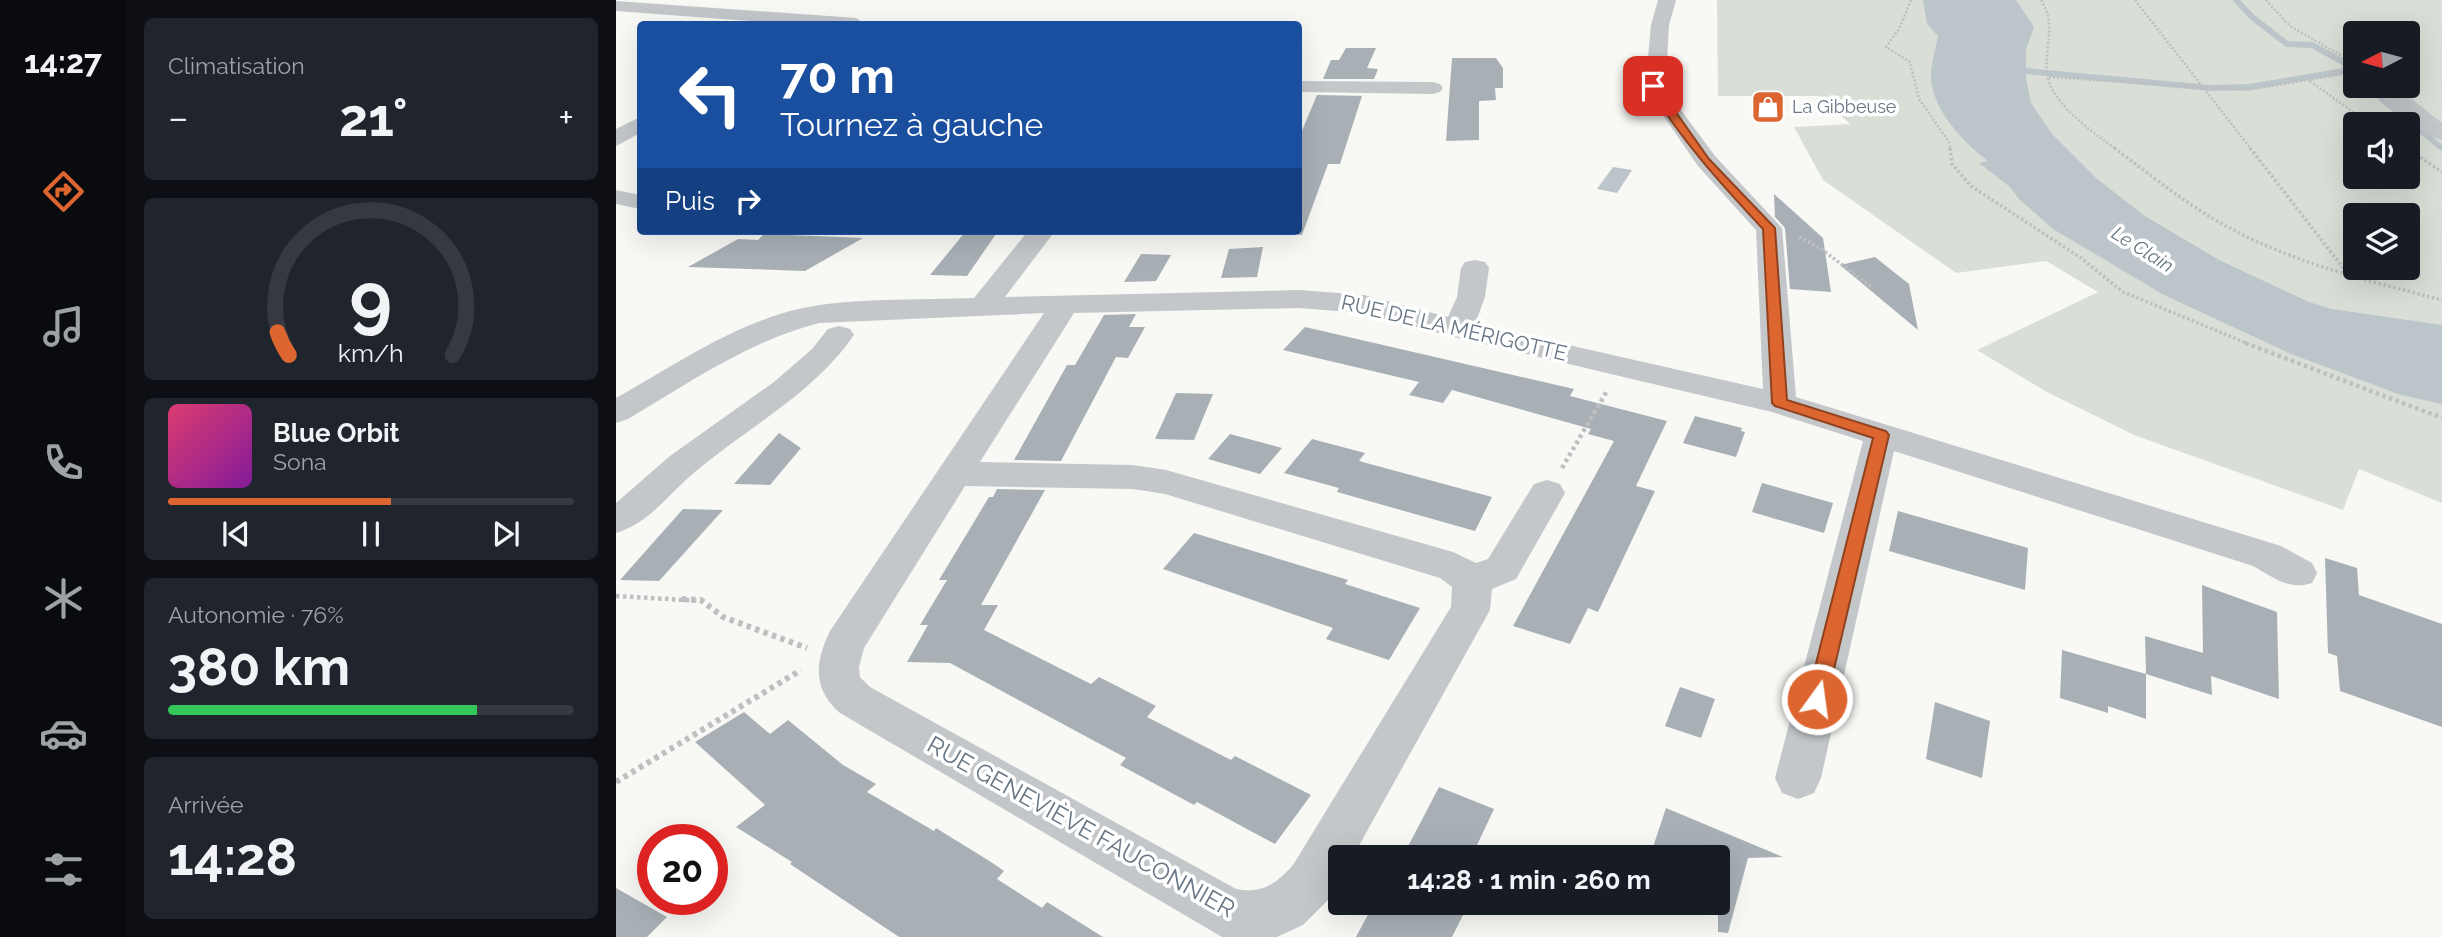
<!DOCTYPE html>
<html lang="fr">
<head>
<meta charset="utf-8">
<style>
	body { margin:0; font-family:Raleway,sans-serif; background:#20242c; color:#f1f3f6; height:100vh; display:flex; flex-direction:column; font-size:26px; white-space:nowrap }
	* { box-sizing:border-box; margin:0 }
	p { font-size:23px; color:#9ea1a6 }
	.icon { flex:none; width:38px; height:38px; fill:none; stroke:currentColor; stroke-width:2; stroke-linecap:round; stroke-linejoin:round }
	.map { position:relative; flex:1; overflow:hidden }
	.side { display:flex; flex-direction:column; gap:18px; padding:18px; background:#0d0f14; width:490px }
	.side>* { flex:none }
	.top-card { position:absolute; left:21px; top:21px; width:665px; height:214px; border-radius:7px; box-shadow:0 7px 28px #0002; background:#1a4fa0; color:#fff; overflow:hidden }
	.needle { width:46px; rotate:264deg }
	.buttons { position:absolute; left:1727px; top:21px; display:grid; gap:14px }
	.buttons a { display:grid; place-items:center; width:77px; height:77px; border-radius:7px; background:#171b24; box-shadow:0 7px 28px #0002; font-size:35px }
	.speed { position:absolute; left:21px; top:824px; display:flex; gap:14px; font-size:35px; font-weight:700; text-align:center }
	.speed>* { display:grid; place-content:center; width:91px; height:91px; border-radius:50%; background:#171b24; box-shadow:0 7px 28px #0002; line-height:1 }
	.speed .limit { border:10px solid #d22; background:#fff; color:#111 }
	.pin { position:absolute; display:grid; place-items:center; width:60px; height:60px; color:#fff; margin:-30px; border-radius:14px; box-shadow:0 4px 10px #0006 }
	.me { position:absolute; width:77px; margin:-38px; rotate:14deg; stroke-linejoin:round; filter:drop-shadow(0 0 5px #0008) }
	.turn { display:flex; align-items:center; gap:24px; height:147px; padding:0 28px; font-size:32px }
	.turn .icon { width:91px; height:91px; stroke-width:2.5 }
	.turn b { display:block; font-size:49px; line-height:60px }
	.then { display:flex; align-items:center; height:66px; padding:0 28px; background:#0003; gap:14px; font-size:26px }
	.big { font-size:52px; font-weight:700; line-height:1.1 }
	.side .tile { flex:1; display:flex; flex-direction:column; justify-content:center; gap:10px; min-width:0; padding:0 24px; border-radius:10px; background:#20242c }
	.side .dial { align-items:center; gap:0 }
	.dial svg { height:182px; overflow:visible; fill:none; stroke:#363941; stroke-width:7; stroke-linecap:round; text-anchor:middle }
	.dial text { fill:#f1f3f6; stroke:none }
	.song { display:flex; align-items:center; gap:21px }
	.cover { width:84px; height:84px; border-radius:10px; background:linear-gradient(135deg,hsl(340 70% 55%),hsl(290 70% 35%)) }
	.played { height:7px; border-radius:4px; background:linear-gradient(90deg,#dd6530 55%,#363941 55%) }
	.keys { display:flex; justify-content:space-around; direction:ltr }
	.heat { display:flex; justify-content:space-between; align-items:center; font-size:38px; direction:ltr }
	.charge { height:10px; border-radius:5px; background:linear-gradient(90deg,#34c759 76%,#363941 0) }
	.trip { position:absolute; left:712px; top:845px; width:402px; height:70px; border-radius:7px; background:#171b24; box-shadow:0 7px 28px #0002; font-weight:700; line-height:70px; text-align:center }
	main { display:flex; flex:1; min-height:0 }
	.dock { display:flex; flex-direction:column; width:126px; justify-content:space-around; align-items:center; background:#090b0e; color:#9ea1a6 }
	.dock .icon { width:49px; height:49px }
	.dock .current { color:#dd6530 }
	.dock b { font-size:32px; color:#f1f3f6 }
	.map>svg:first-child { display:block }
	.green { fill:#d9dfd6; fill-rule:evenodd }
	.water { fill:#bcc5ca }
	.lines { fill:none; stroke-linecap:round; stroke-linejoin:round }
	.stream { stroke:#bcc5ca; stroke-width:6 }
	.building { fill:#a8b0b6 }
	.path-far3 { stroke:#bdbfc1; stroke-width:2.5; stroke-dasharray:2 2; stroke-linecap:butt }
	.path-far2 { stroke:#bdbfc1; stroke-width:3.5; stroke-dasharray:2.5 2.5; stroke-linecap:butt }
	.path-far1 { stroke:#bdbfc1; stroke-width:4.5; stroke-dasharray:3.5 3.5; stroke-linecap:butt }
	.path { stroke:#bdbfc1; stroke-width:6; stroke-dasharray:4.5 4.5; stroke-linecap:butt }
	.minor { fill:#c3c7ca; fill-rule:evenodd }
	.route { fill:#dd6530; stroke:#90421f; stroke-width:2 }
	.labels { text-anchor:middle; stroke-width:7; stroke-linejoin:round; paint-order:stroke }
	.far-poi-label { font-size:18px; fill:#687685; stroke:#fff; text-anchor:start }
	.far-water-label { font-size:19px; font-style:italic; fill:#637781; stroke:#fff }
	.street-label { font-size:21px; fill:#687685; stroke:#fff }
	.near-street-label { font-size:24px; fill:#687685; stroke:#fff }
</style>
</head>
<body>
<main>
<nav class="dock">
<b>14:27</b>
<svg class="icon current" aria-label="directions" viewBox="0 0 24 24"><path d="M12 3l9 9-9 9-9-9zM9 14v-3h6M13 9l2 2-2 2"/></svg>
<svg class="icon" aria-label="music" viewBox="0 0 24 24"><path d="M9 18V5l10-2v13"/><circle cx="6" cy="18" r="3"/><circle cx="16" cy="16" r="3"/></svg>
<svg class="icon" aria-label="phone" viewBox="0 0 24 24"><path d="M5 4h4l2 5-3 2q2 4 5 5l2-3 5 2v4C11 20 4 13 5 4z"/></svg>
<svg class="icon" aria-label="climate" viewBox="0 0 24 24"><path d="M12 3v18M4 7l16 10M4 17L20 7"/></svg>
<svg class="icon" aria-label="car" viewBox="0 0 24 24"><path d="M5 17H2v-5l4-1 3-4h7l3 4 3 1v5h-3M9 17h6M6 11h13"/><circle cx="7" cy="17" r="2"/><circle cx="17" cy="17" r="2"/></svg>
<svg class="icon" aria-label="filters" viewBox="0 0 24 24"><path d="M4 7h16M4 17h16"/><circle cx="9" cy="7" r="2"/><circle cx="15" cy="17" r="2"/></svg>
</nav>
<section class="side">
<div class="tile"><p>Climatisation</p>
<div class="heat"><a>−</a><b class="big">21°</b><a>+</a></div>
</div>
<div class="tile dial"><svg viewBox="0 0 100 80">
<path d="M14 69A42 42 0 1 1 86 69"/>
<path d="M14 69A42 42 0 0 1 9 59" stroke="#dd6530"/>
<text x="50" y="56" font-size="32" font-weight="700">9</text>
<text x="50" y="72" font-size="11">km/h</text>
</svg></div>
<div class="tile">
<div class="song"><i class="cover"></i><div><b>Blue Orbit</b><p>Sona</p></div></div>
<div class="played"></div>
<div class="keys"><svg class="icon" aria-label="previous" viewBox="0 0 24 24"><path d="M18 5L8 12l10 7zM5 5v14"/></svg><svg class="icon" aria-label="pause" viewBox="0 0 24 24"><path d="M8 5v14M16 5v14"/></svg><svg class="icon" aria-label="next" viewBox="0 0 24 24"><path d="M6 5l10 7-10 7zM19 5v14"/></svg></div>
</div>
<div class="tile"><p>Autonomie · 76%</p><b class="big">380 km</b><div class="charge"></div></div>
<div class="tile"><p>Arrivée</p><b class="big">14:28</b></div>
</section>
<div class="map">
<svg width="1826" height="937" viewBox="0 0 1826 937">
	<rect width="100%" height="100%" fill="#f8f8f5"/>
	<path class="green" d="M1101,0H1826V503L1743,469L1727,510L1518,435L1431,392L1361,350L1482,292L1430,261L1340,273L1207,180L1178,127L1234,124L1204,96H1102ZM1740,33H1792V86H1740ZM1740,124H1792V177H1740ZM1740,215H1792V268H1740Z"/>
	<g class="water">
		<path d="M1307,0H1400L1418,27L1410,49V79L1415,103L1436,134L1480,178L1529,216L1603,260L1693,302L1716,309L1826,325V404L1785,395L1675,354L1548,295L1437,229L1403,199L1394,187L1363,163L1372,161C1347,142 1315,109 1315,75C1315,62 1320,49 1322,36L1311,24Z"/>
		<path d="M997,167L1016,170L1001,193L981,189Z"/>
	</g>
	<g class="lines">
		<g class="stream">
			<path d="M1620,0L1636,17L1671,44L1696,45L1740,69"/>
			<path d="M1398,70L1595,88L1633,87L1740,69"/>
			<path d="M1755,86L1766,99L1826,148"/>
		</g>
	</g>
	<g class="building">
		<path d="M730,48H760L751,68L762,69L758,79H707L715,60H723Z"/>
		<path d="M836,58H880L887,68V88H879L880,100L863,101V140L830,141Z"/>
		<path d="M701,95L752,96H746L724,164H712L686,235H682V140Z"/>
		<path d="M1158,194L1207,238L1215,292L1174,289L1169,228L1159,217Z"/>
		<path d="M350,231H382L351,276L314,275Z"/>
		<path d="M148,234L247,238L189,271L72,267L122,239L142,240Z"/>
		<path d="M647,247L641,277L605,278L613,249Z"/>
		<path d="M525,254L555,255L540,281L508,282Z"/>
		<path d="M1259,257L1293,284L1302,330L1224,265Z"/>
		<path d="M520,314L513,327H529L512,358L500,357L445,461L398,460L451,365H459L488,315Z"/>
		<path d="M689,327L958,389L954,396L1051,421L1020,486L1039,491L982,612L972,608L954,644L897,626L998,441L972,434L975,429L836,390L827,403L793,395L803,382L667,350Z"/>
		<path d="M560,393L597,394L578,440L539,439Z"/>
		<path d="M1079,416L1126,428L1125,431L1129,432L1120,457L1067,443Z"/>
		<path d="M163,433L185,448L154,485L118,484Z"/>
		<path d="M614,434L666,448L644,474L592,459Z"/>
		<path d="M696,439L749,453L743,461L876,497L859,531L721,492L723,488L668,473Z"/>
		<path d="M1146,483L1217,503L1208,533L1136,512Z"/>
		<path d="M381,489L429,490L365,605H382L368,630L475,684L483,677L540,706L531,717L615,760L619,756L695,795L659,844L581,802L578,805L504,765L510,758L334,663L291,662L312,625H304L331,580H323L373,497H377Z"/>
		<path d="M67,509L107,510L43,581L4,580Z"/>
		<path d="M1282,511L1412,548L1409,590L1273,551Z"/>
		<path d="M578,533L732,580L729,584L804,608L773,660L710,639L717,628L547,569Z"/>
		<path d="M1709,558L1741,568L1743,595L1826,624V727L1724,691L1721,656L1712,653Z"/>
		<path d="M1586,585L1661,612L1663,699L1595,676L1596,695L1530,674V719L1492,706V713L1444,698L1446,650L1530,674L1529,636L1587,653Z"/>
		<path d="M1064,687L1099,699L1085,738L1049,726Z"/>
		<path d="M1319,702L1374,721L1366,778L1310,759Z"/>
		<path d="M128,712L154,734L172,720L227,765L260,784L251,792L318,831L320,828L375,862L388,871L381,879L426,908L431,902L487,937H283L174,864L176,862L120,827L149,805L79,742Z"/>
		<path d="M823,787L878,809L855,858H786Z"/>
		<path d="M1050,808L1167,857L1132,858L1112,933L1102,932V858H1054L1036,850Z"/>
		<path d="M0,888L51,917L31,937H0Z"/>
		<path d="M758,903H826L848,913L836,937H740Z"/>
	</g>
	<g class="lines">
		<g class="path-far3">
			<path d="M1295,0L1283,29L1270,47L1294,62L1303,99L1333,142L1334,149"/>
			<path d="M1425,0C1441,25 1428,47 1431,74C1436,105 1477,132 1500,149"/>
			<path d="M1519,0L1635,149"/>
			<path d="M1650,0L1674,26L1740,64"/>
			<path d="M1433,77L1632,90L1740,72"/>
			<path d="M1694,81L1754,124"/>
		</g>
		<g class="path-far2">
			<path d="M1334,148L1336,164L1355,186L1465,258L1507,292L1633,344"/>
			<path d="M1498,148C1532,173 1566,201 1603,222C1672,262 1750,280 1826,300"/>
			<path d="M1634,148L1732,274"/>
			<path d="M1792,149L1826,172"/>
			<path d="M1183,237L1204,248L1257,288"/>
		</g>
		<g class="path-far1">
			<path d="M1629,343L1826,418"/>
			<path d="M946,468L991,391"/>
			<path d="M0,596L86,601"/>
		</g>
		<g class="path">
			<path d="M66,599L85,600L107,617L191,648"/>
			<path d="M0,782L185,670"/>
		</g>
		<g class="minor">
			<path d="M1042,0H1060L1053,25L1050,79L1047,86L1099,156L1166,228L1180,397L1665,546L1696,563L1701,573L1696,583C1673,591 1657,577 1637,566L1278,451L1205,778L1198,793L1182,799L1166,793L1159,778L1247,441L1156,412L842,338L747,313L683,308L458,313L364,462L517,465L550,470L837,552L860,563L872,559L918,484L931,480L944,484L949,493L900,579L876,589L874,610L736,858H724V879L713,899L687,925L661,937H606L224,713C196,688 199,662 214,631L428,313L203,323C133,341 73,383 12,419L0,423V398C64,362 129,316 203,305C254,298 307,300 358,298L412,231H439L389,297L683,290L748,295L832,317L841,297L845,268L849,262L859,260L869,262L873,268L869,297L859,324L1147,389L1140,230L1082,166L1027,86L1030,79L1035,25ZM349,486L517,489L549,494L824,578L836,587L835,607L677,865C660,884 646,894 620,889L254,687L244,677L243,667L248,648Z"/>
			<path d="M0,1L240,18L249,24H174L0,11Z"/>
			<path d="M682,81L817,82L824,84L827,88L824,92L817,94L686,92L682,91Z"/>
			<path d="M1757,86H1779L1826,123V140C1807,135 1767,103 1757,86Z"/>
			<path d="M24,117V133L0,146V129Z"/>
			<path d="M0,190L24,195V209L0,204Z"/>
			<path d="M223,326L234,329L238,335C197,394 134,426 80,471C53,493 34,523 0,533V503L54,456L158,382L196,349L212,329Z"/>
		</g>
	</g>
	<path class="route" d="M1037,83L1040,84L1093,159L1159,228L1171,400L1270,431L1273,435L1211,699L1208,705L1201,707L1194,705L1191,699L1257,438L1159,406L1156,403L1147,229C1104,183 1066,141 1032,86Z"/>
	<defs>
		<symbol id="shop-square" viewBox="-11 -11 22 22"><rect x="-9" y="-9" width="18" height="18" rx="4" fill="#dd6530" stroke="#fff"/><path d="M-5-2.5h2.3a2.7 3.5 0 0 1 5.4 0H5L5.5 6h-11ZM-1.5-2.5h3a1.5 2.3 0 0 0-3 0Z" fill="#fff"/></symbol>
	</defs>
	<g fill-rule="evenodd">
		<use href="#shop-square" x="1133" y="88" width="38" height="38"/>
	</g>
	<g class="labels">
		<g class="far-poi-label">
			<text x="1176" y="113">La Gibbeuse</text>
		</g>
		<g class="far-water-label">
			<text transform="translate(1527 249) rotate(32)" y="7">Le Clain</text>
		</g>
		<g class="street-label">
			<text transform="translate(838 328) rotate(13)" y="7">RUE DE LA MÉRIGOTTE</text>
		</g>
		<g class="near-street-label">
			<text transform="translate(465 827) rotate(29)" y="8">RUE GENEVIÈVE FAUCONNIER</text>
		</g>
	</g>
</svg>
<div class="buttons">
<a><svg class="needle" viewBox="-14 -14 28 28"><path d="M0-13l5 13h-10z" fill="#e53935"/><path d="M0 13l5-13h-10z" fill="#9ea1a6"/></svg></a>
<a><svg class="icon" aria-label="sound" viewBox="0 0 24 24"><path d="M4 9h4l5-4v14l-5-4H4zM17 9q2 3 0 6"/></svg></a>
<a><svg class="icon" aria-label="layers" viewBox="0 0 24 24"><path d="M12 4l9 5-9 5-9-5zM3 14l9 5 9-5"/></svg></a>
</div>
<div class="speed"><div class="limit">20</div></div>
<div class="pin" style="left:1037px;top:86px;background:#d93025"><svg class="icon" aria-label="arrive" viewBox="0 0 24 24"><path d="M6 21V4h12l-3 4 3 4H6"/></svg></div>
<svg class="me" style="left:1201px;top:699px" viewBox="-20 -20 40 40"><circle r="17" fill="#dd6530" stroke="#fff" stroke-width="3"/><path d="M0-11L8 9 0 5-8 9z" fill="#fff"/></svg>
<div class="trip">14:28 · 1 min · 260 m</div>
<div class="top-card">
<div class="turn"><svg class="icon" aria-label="left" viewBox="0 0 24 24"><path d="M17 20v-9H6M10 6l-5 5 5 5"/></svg><div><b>70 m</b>Tournez à gauche</div></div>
<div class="then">Puis<svg class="icon" aria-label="right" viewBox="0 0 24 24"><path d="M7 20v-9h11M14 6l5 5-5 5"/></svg></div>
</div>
</div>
</main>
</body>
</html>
